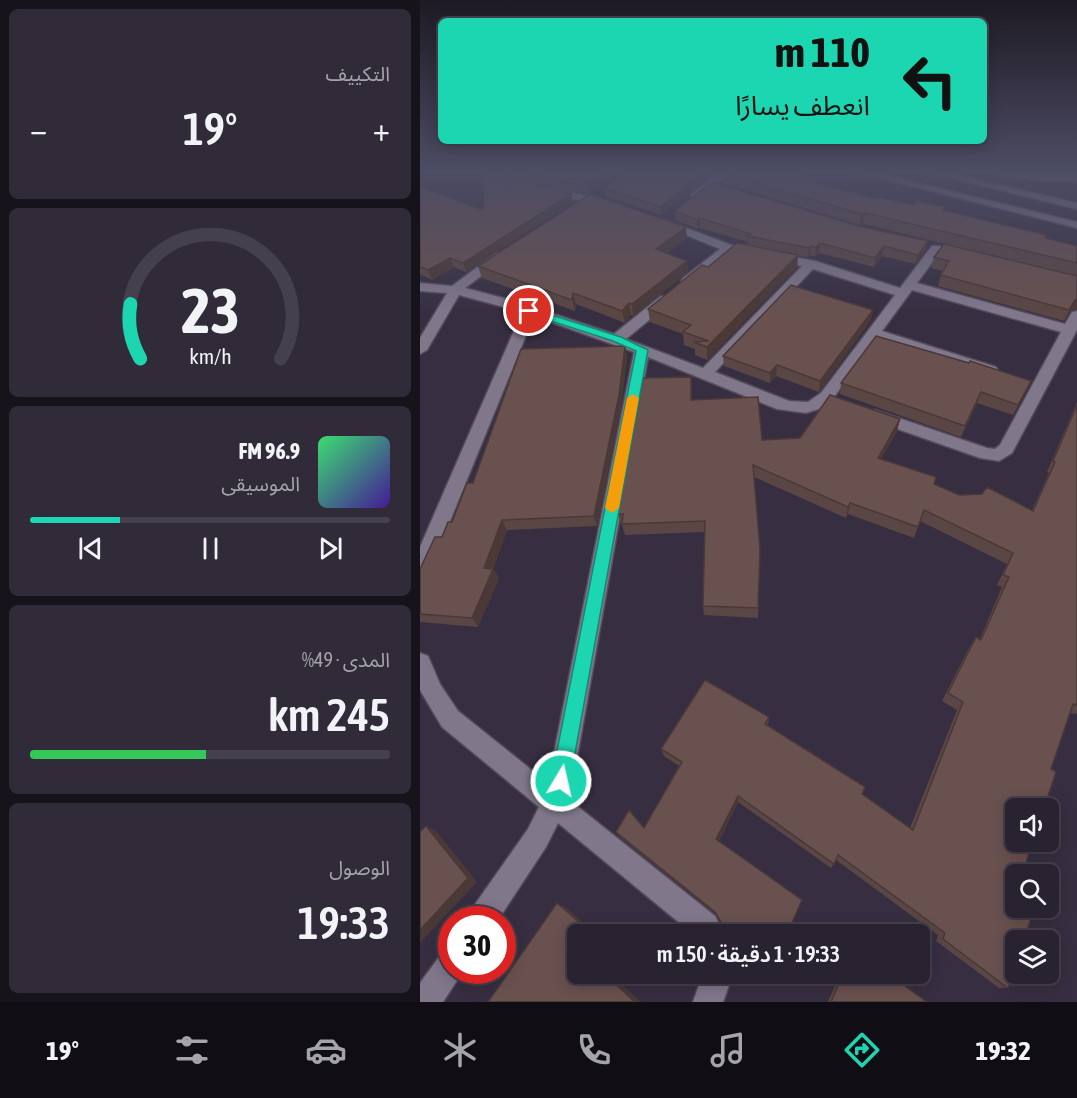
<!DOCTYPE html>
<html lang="ar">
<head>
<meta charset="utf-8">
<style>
	body { margin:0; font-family:"Asap Condensed","Noto Sans Arabic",sans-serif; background:#312b39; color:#f1f3f6; direction:rtl; height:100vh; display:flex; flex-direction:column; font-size:22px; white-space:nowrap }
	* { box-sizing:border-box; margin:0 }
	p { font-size:20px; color:#a5a4ab }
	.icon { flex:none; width:33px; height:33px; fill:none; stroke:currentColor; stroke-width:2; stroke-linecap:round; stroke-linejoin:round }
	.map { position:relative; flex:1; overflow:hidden; direction:ltr }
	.details { display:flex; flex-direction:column; gap:9px; padding:9px; background:#17131b; width:420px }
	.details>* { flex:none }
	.banner { position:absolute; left:18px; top:18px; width:549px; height:126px; border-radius:9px; box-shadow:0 3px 15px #0003,0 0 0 2px #45404d; direction:rtl; background:#1cd5b1; color:#111; overflow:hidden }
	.fabs { position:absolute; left:585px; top:798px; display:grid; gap:12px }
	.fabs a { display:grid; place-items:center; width:54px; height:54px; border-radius:9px; background:#292331; box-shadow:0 3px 15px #0003,0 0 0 2px #45404d; font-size:30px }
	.speed { position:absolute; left:18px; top:906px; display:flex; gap:12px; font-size:30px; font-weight:700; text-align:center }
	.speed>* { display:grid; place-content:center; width:78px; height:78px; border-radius:50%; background:#292331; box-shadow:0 3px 15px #0003,0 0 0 2px #45404d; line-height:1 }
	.speed .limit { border:9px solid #d22; background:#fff; color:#111 }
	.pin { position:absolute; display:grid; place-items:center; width:51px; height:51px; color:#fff; margin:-26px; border:3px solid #fff; border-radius:50%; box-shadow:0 2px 6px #0007 }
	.me { position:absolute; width:66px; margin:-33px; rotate:9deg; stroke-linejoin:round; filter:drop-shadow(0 0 4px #0008) }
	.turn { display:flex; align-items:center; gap:21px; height:126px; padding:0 18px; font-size:27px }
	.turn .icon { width:78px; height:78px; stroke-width:2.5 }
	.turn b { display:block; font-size:42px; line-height:51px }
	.big { font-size:45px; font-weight:600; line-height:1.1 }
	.details .tile { flex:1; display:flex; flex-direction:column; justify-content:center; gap:9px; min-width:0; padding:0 21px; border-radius:9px; background:#312b39 }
	.details .dial { align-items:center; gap:0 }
	.dial svg { height:156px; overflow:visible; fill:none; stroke:#45404d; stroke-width:7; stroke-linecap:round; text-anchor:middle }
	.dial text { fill:#f1f3f6; stroke:none }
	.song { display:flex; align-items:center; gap:18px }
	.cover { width:72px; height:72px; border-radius:9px; background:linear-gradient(135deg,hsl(140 70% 55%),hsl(260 70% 35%)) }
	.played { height:6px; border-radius:3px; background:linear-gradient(90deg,#1cd5b1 25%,#45404d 25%) }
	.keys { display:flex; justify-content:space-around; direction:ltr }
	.heat { display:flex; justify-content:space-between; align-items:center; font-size:33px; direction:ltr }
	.charge { height:9px; border-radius:4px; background:linear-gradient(90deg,#34c759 49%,#45404d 0) }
	.trip { position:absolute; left:147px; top:924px; width:363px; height:60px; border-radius:9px; background:#292331; box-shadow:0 3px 15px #0003,0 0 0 2px #45404d; font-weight:600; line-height:60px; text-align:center; direction:rtl }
	.tab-bar { display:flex; height:96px; justify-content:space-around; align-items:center; background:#100e14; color:#a5a4ab }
	.tab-bar .icon { width:42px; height:42px }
	.tab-bar .current { color:#1cd5b1 }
	.tab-bar b { font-size:27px; color:#f1f3f6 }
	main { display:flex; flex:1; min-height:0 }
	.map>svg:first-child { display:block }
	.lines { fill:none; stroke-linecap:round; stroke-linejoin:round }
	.street-casing { stroke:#524b5a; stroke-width:3 }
	.secondary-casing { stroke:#524b5a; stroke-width:3 }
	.street { fill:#80778b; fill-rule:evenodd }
	.secondary { fill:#80778b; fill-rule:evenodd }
	.wall { fill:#5a4644 }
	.shaded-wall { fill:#4a3937 }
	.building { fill:#69514f; stroke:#4a3937; stroke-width:1.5 }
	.route { fill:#1cd5b1; stroke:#128a73; stroke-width:1.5 }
	.slow { fill:#f59e0b }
</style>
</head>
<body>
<main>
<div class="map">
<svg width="657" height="1002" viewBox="0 0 657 1002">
	<rect width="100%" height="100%" fill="#372f41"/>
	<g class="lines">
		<defs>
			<g id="street">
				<path d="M300,172H312L279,198H271V194Z"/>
				<path d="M573,172L657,175V181L610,180Z"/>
				<path d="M128,188L179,198L191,203L186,206L124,193L123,191Z"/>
				<path d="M243,219L311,245L395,261L480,288L512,246H520L522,249L497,283L645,324L652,312L657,311V330L592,453L579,461L560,458L449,419L447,415L449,411L455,410L567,448L575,449L580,445L641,332L492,290L462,331L576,367L578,370L576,373H566L457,339L411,401L402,408L386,413L357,409L228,357L153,781L147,798L295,916L305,934H273L138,823L126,847L78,920H47L51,910L108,829L119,807L22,727L0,690V653L8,656L20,684L38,711L128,783L214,352L114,316L10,570L7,576L0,578V547L102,312L39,295L7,350L0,354V338L27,293L0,291V283L32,286L76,253H84V259L45,288L95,301L194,334L241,296H251L253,299L251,302L206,339L283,368L382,266L310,252L271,284H263L261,281L263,278L300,249L239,224L237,222ZM393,269L475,295L401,393L388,402L369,401L295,372Z"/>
				<path d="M32,949V970H43L42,973L23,1002H0V983L22,953Z"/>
				<path d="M283,974H313L303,1002H273Z"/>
			</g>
			<g id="secondary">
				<path d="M435,172H454L657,222V228Z"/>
				<path d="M505,172H525L657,203V209Z"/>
			</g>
		</defs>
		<use href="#street" class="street-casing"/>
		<use href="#secondary" class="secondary-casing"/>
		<use href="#street" class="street"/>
		<use href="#secondary" class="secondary"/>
	</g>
	<g class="wall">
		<path d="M65,172H207L203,173L169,193L146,191L80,173L151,194L153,202L46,272L34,267L12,280L0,274V187L63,210Z"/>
		<path d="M208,172H291V176L241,215L185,196L184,188Z"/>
		<path d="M302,173L399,184L458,199L525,211L657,246V276L444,224L439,225L303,183Z"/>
		<path d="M255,211L506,250L495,264L462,256L454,267L399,253L395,257L390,255L388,257L378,256L377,267L287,360L275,355V349L264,345L263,334L230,322L228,309L288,267L328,245V242L280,228L278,229L255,220Z"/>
		<path d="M267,238L246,253L267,261L268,272L213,316L211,315L205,323L156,304L155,311L62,278L58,266Z"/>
		<path d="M514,257L657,276V309L650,311L644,321L518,286L521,275L523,271L511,268Z"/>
		<path d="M451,320L399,392L356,376L350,383L304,366L303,356Z"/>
		<path d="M205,346L207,357L201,406L177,526L87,530L73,569L79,578L58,627L0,622V569L32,522L53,483Z"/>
		<path d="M271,377L272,400L342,440L380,438L480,419L477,431L461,459L539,495L612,510L629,473L627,472L657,402V713L656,714L650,713L596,808V874L588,988H579L516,941L518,935L416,860L411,868L318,802L299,841L382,900L306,934V931L296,914L200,837L196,832L224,828L259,766L244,756L241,749L349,717L348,726L442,794L490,828L537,710L522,701L550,646L556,637L560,639L582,587L577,585L587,564L500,521L494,538L428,514L426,518L334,477L340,549L338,618L284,615L283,606L285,532L205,535L202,525H201L198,514Z"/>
		<path d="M421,383L606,391L593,415L557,403L541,437L420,394Z"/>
		<path d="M420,974H447L454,979L456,974H468L507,1002H408Z"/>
	</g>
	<g class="shaded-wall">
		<path d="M188,172H207L203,173L169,193L167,184Z"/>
		<path d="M284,172H291V176L241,215L240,207Z"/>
		<path d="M151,194L153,202L46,272L43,263Z"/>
		<path d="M445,213L444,224L439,225L441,214Z"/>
		<path d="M280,218V228L278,229L277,220Z"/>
		<path d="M266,227L267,238L237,261L236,249Z"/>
		<path d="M508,241L506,250L495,264L498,255Z"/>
		<path d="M400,243L399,253L395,257L396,247Z"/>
		<path d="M391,246L390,255L388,257L389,248Z"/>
		<path d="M464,246L462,256L454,267L455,258Z"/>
		<path d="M378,255L377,267L287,360V347Z"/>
		<path d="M30,258L34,267L12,280L8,270Z"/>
		<path d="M267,261L268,272L213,316L212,304Z"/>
		<path d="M153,293L156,304L155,311L152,300Z"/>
		<path d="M657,299V309L650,311L644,321L655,300Z"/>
		<path d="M209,303L211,315L205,323L202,311Z"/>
		<path d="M453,310L451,320L399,392L400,381Z"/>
		<path d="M205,346L207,357L201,406L177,526L174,516Z"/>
		<path d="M357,365L356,376L350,383V373Z"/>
		<path d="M480,419L477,431L456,469L458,458Z"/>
		<path d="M430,503L428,514L426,518L428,507Z"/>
		<path d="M82,520L87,530L73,569L79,578L58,627L52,618L64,568Z"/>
		<path d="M318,796V802L297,844L296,839Z"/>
		<path d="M6,826L16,831L57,882L0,943Z"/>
		<path d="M137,903L145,907L177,934H173Z"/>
		<path d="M197,974H204L199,982L221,1002H215L192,981Z"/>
	</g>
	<g class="building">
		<path d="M65,172H78L151,194L43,263L30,258L8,270L0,267V187L63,210Z"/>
		<path d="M108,172H188L167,184L144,183Z"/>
		<path d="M208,172H284L240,207L184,188Z"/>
		<path d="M303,172H374L399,179L395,183L458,199L460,197L493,205L497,201L526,207L523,210L626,235L625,238L657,246V263L445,213L441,214L302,173Z"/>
		<path d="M292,182L438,226L508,241L498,255L464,246L455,258L400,243L396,247L391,246L389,248L328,236L331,234L280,218L277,220L255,211Z"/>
		<path d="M170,194L266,227L236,249L267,261L212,304L209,303L202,311L153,293L152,300L58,266Z"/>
		<path d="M317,243L378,255L287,347L274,342L289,341L263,332L271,325L228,309L282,265L288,267Z"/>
		<path d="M524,244L657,276V299L655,300L649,310L521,275L529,261L514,257Z"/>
		<path d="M371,285L453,310L400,381L357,365L350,373L303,356Z"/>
		<path d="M456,336L549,363L550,361L611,381L598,405L561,392L545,426L421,383Z"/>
		<path d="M205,346L199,395L174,516L82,520L64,568L73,569L52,618L0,614V569L15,537H22L28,522H32L47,483H53L101,349Z"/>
		<path d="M271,377V400L338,397L342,440L380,438L410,395L480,419L458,458L516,477L514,484L539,495L562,494L567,487L613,511L635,462L633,461L657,405V705L653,704L631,769L636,772L624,808H596V842H612L603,874H596V908H611L614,909L604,940H596V967L588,988L523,939L525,933L418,855L414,864L318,796L296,839L382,900L367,934H300H306V931L295,912L196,832L209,810L224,828L262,762L241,749L285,680L349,717L345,724L445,787L442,794L493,830L543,702L528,693L556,637L561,640L589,577L583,575L593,553L504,510L498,527L430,503L428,507L333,465L340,549L338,608L283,606L285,521L202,524L203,514H198L223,378Z"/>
		<path d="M6,826L48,878L0,930V832Z"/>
		<path d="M137,903L173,934H158V974H197L192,981L215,1002H68Z"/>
		<path d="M341,974H349L347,978Z"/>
		<path d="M423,974H447L457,981L460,974H468L507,1002H411Z"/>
	</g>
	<linearGradient id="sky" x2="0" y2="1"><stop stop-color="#1e1a24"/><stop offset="0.55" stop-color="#4d4d65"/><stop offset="1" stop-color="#4d4d65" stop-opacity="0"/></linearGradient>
	<rect width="657" height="313" fill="url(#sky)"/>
	<path class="route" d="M106,309H113L201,337L228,350L150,781L147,788L141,790L134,788L131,781L216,351L193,341L106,313Z"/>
	<path class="slow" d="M213,394L219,398L199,508L192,513L185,508L207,398Z"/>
</svg>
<div class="fabs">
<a><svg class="icon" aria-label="sound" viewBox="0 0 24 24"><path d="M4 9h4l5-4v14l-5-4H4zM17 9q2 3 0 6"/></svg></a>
<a><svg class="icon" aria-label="search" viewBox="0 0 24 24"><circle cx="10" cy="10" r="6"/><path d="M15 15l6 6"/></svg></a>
<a><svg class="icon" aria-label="layers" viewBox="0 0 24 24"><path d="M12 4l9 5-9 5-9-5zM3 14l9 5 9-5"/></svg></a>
</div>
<div class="speed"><div class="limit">30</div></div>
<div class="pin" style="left:109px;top:311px;background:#d93025"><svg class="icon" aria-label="arrive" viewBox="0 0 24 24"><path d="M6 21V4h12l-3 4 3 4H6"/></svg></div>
<svg class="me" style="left:141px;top:781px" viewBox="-20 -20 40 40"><circle r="17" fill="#1cd5b1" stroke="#fff" stroke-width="3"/><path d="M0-11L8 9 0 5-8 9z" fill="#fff"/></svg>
<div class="trip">19:33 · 1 دقيقة · 150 m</div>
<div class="banner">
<div class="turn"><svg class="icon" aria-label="left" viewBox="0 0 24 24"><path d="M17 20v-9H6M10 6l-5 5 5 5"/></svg><div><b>110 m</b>انعطف يسارًا</div></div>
</div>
</div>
<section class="details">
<div class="tile"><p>التكييف</p>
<div class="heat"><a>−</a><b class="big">19°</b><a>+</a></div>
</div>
<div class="tile dial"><svg viewBox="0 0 100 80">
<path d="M14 69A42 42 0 1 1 86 69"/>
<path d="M14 69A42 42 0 0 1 9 41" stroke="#1cd5b1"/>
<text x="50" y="56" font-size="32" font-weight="700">23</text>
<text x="50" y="72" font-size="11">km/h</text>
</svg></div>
<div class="tile">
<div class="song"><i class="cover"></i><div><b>96.9 FM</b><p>الموسيقى</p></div></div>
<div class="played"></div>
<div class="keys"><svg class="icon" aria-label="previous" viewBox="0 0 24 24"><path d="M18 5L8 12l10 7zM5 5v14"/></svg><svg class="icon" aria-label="pause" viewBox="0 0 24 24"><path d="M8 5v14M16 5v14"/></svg><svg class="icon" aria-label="next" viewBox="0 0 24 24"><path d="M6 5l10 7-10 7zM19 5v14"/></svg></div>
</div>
<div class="tile"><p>المدى · 49%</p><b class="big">245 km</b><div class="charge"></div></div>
<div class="tile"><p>الوصول</p><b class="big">19:33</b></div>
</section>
</main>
<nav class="tab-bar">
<b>19:32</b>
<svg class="icon current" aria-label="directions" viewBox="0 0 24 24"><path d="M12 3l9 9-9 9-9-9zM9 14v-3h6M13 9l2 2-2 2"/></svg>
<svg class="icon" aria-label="music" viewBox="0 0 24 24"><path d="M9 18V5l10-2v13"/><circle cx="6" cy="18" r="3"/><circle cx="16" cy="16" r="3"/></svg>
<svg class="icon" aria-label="phone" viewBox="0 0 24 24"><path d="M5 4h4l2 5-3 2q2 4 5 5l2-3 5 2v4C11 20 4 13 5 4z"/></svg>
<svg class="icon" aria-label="climate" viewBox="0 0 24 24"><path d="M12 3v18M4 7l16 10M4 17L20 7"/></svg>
<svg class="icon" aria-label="car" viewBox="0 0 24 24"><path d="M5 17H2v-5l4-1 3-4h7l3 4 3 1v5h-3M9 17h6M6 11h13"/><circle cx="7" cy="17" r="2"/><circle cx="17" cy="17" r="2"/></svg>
<svg class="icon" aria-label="filters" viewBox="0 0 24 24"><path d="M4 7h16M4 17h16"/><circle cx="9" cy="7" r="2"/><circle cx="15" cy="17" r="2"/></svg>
<b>19°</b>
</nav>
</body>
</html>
